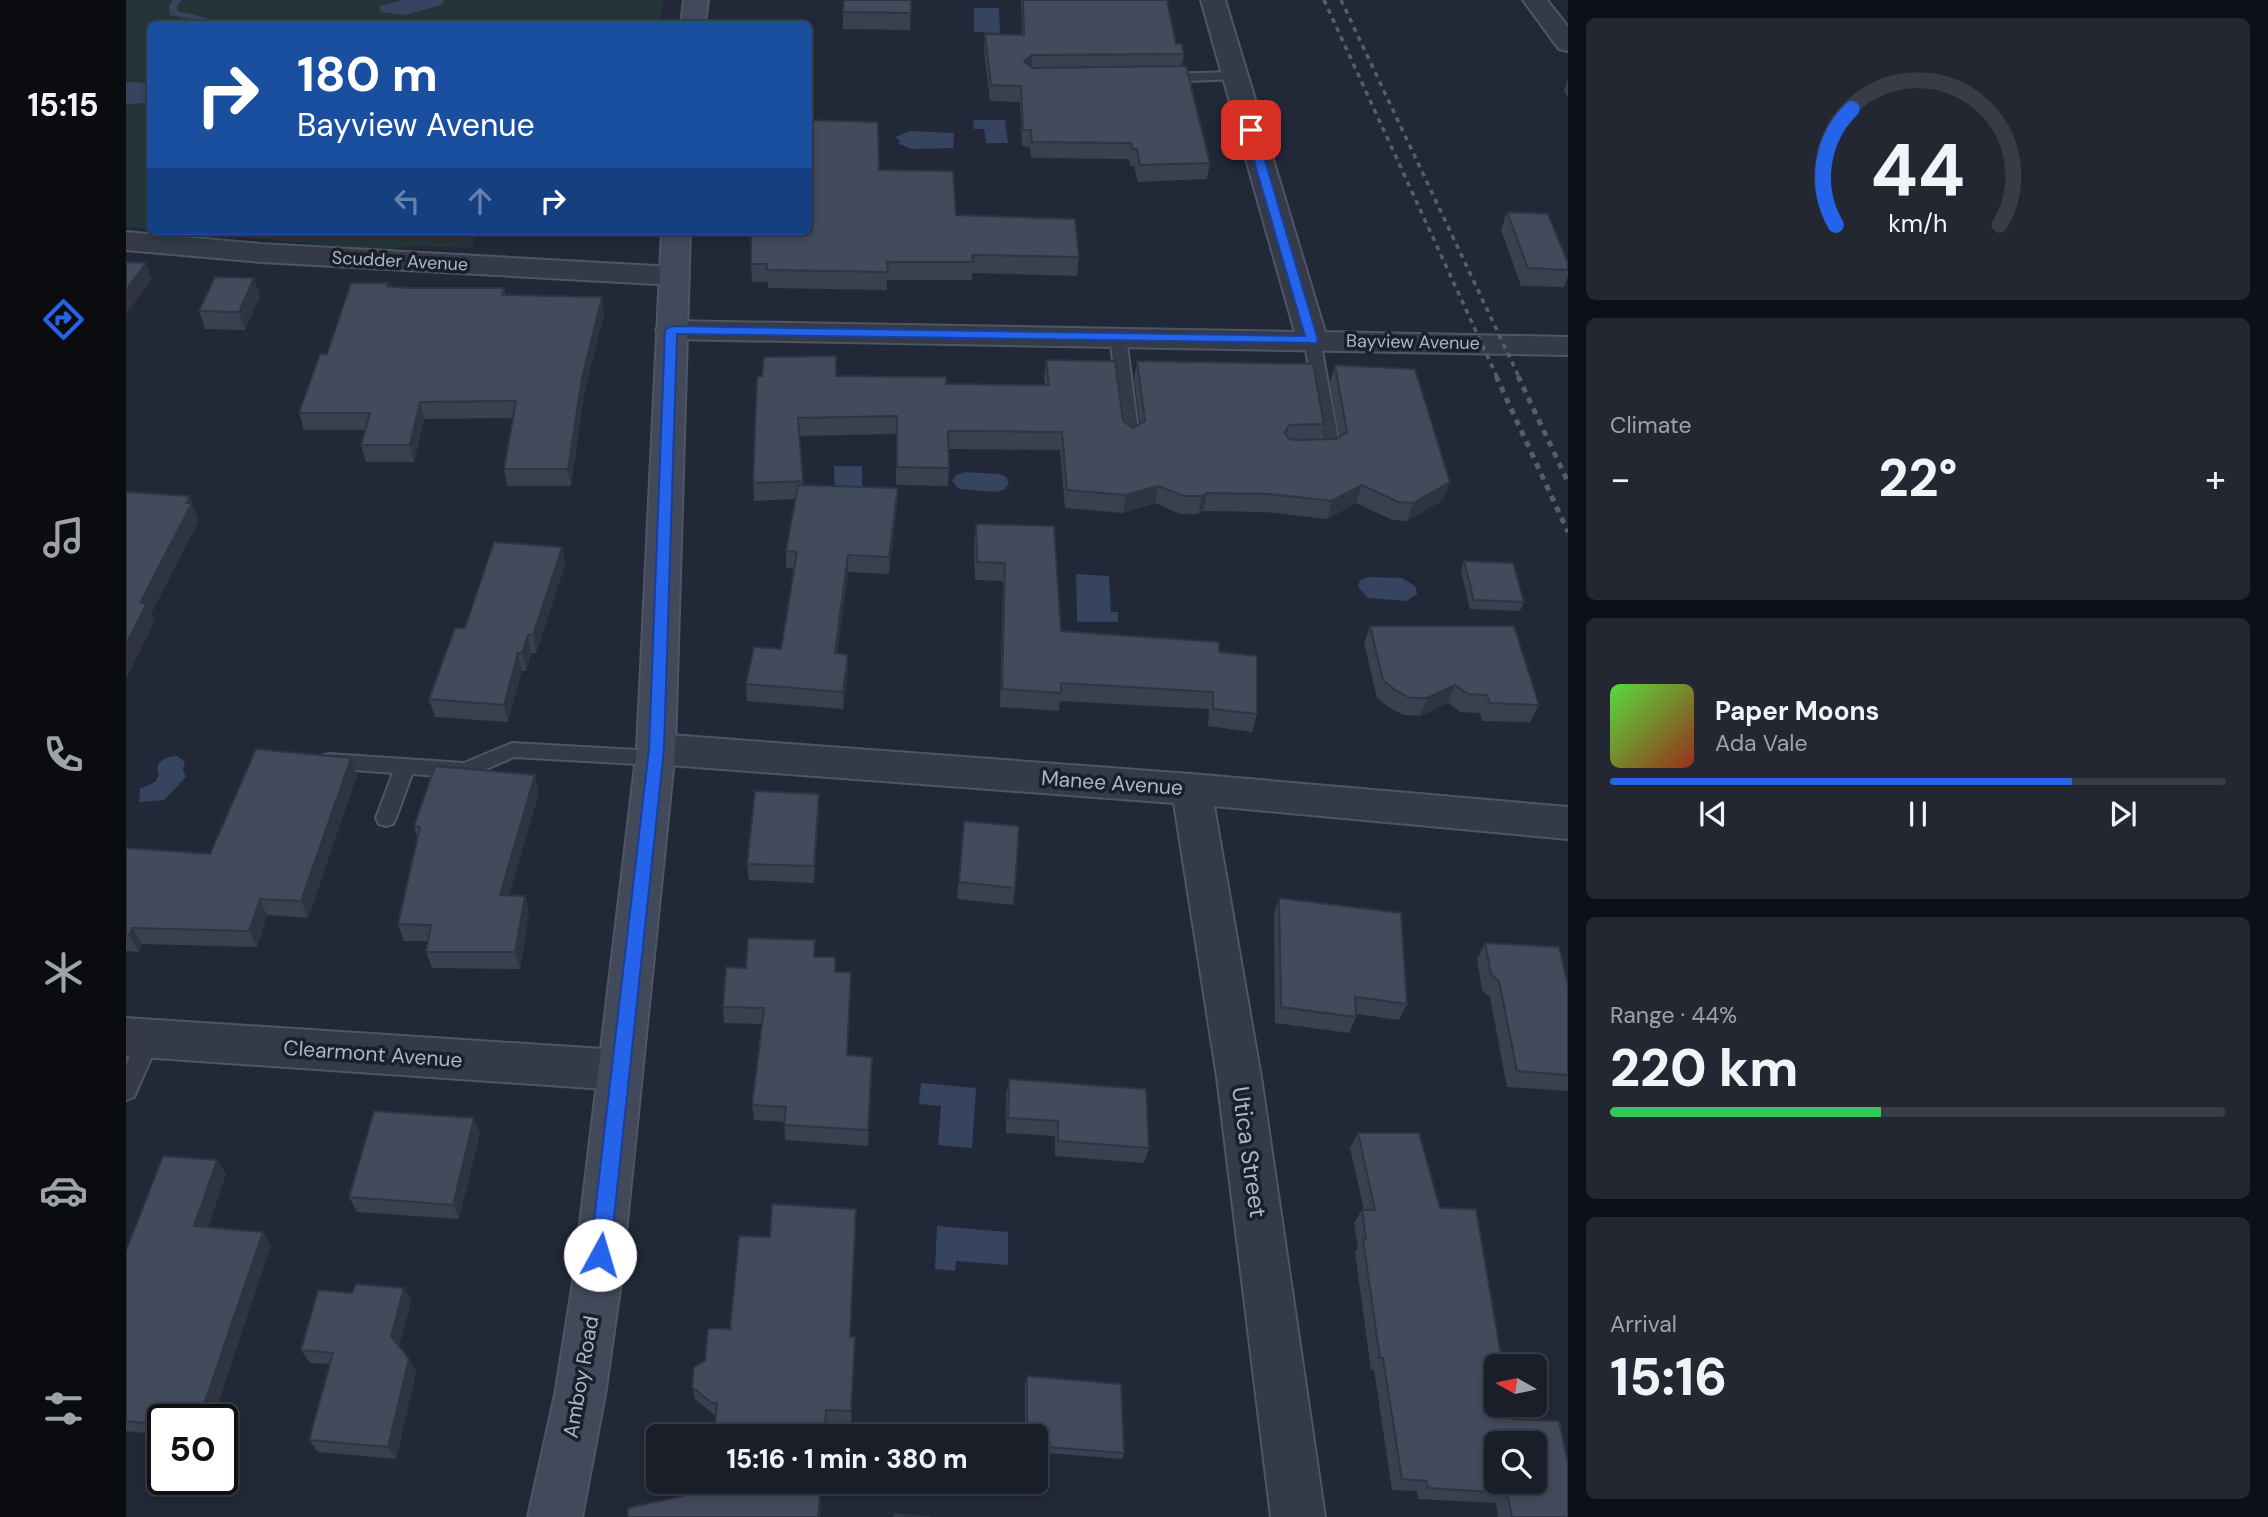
<!DOCTYPE html>
<html lang="en">
<head>
<meta charset="utf-8">
<style>
	body { margin:0; font-family:"DM Sans",sans-serif; background:#222731; color:#f1f3f6; height:100vh; display:flex; flex-direction:column; font-size:26px; white-space:nowrap }
	* { box-sizing:border-box; margin:0 }
	p { font-size:23px; color:#9fa2a8 }
	.icon { flex:none; width:38px; height:38px; fill:none; stroke:currentColor; stroke-width:2; stroke-linecap:round; stroke-linejoin:round }
	.map { position:relative; flex:1; overflow:hidden }
	.panel { display:flex; flex-direction:column; gap:18px; padding:18px; background:#0e1017; width:700px }
	.panel>* { flex:none }
	.top-card { position:absolute; left:21px; top:21px; width:665px; height:214px; border-radius:10px; box-shadow:0 4px 10px #0003,0 0 0 2px #373c46; background:#1a4fa0; color:#fff; overflow:hidden }
	.needle { width:46px; rotate:279deg }
	.tools { position:absolute; left:1358px; top:1354px; display:grid; gap:14px }
	.tools a { display:grid; place-items:center; width:63px; height:63px; border-radius:10px; background:#191e29; box-shadow:0 4px 10px #0003,0 0 0 2px #373c46; font-size:35px }
	.speed { position:absolute; left:21px; top:1404px; display:flex; gap:14px; font-size:35px; font-weight:700; text-align:center }
	.speed>* { display:grid; place-content:center; width:91px; height:91px; border-radius:50%; background:#191e29; box-shadow:0 4px 10px #0003,0 0 0 2px #373c46; line-height:1 }
	.speed .limit { border:4px solid #111; border-radius:10px; background:#fff; color:#111 }
	.pin { position:absolute; display:grid; place-items:center; width:60px; height:60px; color:#fff; margin:-30px; border-radius:14px; box-shadow:0 4px 10px #0006 }
	.me { position:absolute; width:77px; margin:-38px; rotate:6deg; stroke-linejoin:round; filter:drop-shadow(0 0 5px #0008) }
	.turn { display:flex; align-items:center; gap:24px; height:147px; padding:0 35px; font-size:32px }
	.turn .icon { width:91px; height:91px; stroke-width:2.5 }
	.turn b { display:block; font-size:49px; line-height:60px }
	.lanes { display:flex; align-items:center; height:66px; padding:0 35px; background:#0003; justify-content:center; gap:35px; direction:ltr }
	.lanes .off { opacity:.35 }
	.big { font-size:52px; font-weight:800; line-height:1.1 }
	.panel .card { flex:1; display:flex; flex-direction:column; justify-content:center; gap:10px; min-width:0; padding:0 24px; border-radius:10px; background:#222731 }
	.panel .dial { align-items:center; gap:0 }
	.dial svg { height:182px; overflow:visible; fill:none; stroke:#373c46; stroke-width:7; stroke-linecap:round; text-anchor:middle }
	.dial text { fill:#f1f3f6; stroke:none }
	.song { display:flex; align-items:center; gap:21px }
	.cover { width:84px; height:84px; border-radius:10px; background:linear-gradient(135deg,hsl(110 70% 55%),hsl(10 70% 35%)) }
	.played { height:7px; border-radius:4px; background:linear-gradient(90deg,#2563eb 75%,#373c46 75%) }
	.keys { display:flex; justify-content:space-around; direction:ltr }
	.heat { display:flex; justify-content:space-between; align-items:center; font-size:38px; direction:ltr }
	.charge { height:10px; border-radius:5px; background:linear-gradient(90deg,#34c759 44%,#373c46 0) }
	.trip { position:absolute; left:520px; top:1424px; width:402px; height:70px; border-radius:10px; background:#191e29; box-shadow:0 4px 10px #0003,0 0 0 2px #373c46; font-weight:800; line-height:70px; text-align:center }
	main { display:flex; flex:1; min-height:0 }
	.tab-bar { display:flex; flex-direction:column; width:126px; justify-content:space-around; align-items:center; background:#0a0c10; color:#9fa2a8 }
	.tab-bar .icon { width:49px; height:49px }
	.tab-bar .on { color:#2563eb }
	.tab-bar b { font-size:32px; color:#f1f3f6 }
	.map>svg:first-child { display:block }
	.green { fill:#243539 }
	.water { fill:#36445f }
	.lines { fill:none; stroke-linecap:round; stroke-linejoin:round }
	.stream { fill:#36445f; fill-rule:evenodd }
	.lane-casing { stroke:#4f5562; stroke-width:4 }
	.street-casing { stroke:#4f5562; stroke-width:4 }
	.secondary-casing { stroke:#4f5562; stroke-width:4 }
	.lane { fill:#343a47; fill-rule:evenodd }
	.street { fill:#343a47; fill-rule:evenodd }
	.secondary { fill:#42495a; fill-rule:evenodd }
	.rail-far1 { stroke:#565e6e; stroke-width:3.5; stroke-dasharray:5 5; stroke-linecap:butt }
	.rail { stroke:#565e6e; stroke-width:5; stroke-dasharray:6 6; stroke-linecap:butt }
	.wall { fill:#39404f }
	.shaded-wall { fill:#2e3440 }
	.building { fill:#424b5c; stroke:#2e3440; stroke-width:2; fill-rule:evenodd }
	.route { fill:#2563eb; stroke:#184099; stroke-width:2 }
	.labels { text-anchor:middle; stroke-width:7; stroke-linejoin:round; paint-order:stroke }
	.far-street-label { font-size:18px; fill:#aeb5c4; stroke:#1a1f2c }
	.street-label { font-size:21px; fill:#aeb5c4; stroke:#1a1f2c }
	.near-street-label { font-size:24px; fill:#aeb5c4; stroke:#1a1f2c }
</style>
</head>
<body>
<main>
<nav class="tab-bar">
<b>15:15</b>
<svg class="icon on" aria-label="directions" viewBox="0 0 24 24"><path d="M12 3l9 9-9 9-9-9zM9 14v-3h6M13 9l2 2-2 2"/></svg>
<svg class="icon" aria-label="music" viewBox="0 0 24 24"><path d="M9 18V5l10-2v13"/><circle cx="6" cy="18" r="3"/><circle cx="16" cy="16" r="3"/></svg>
<svg class="icon" aria-label="phone" viewBox="0 0 24 24"><path d="M5 4h4l2 5-3 2q2 4 5 5l2-3 5 2v4C11 20 4 13 5 4z"/></svg>
<svg class="icon" aria-label="climate" viewBox="0 0 24 24"><path d="M12 3v18M4 7l16 10M4 17L20 7"/></svg>
<svg class="icon" aria-label="car" viewBox="0 0 24 24"><path d="M5 17H2v-5l4-1 3-4h7l3 4 3 1v5h-3M9 17h6M6 11h13"/><circle cx="7" cy="17" r="2"/><circle cx="17" cy="17" r="2"/></svg>
<svg class="icon" aria-label="filters" viewBox="0 0 24 24"><path d="M4 7h16M4 17h16"/><circle cx="9" cy="7" r="2"/><circle cx="15" cy="17" r="2"/></svg>
</nav>
<div class="map">
<svg width="1442" height="1517" viewBox="0 0 1442 1517">
	<rect width="100%" height="100%" fill="#212837"/>
	<g class="green">
		<path d="M0,0H538L534,24H24V229L0,227Z"/>
		<path d="M43,231H350L346,248L289,246L258,250Z"/>
	</g>
	<g class="water">
		<path d="M278,0H318L315,5L279,15L255,12L253,6Z"/>
		<path d="M848,8H873L874,33L848,32Z"/>
		<path d="M0,82L24,83V102L0,105Z"/>
		<path d="M847,120H879L882,143H860L858,129H848Z"/>
		<path d="M784,131L828,133L827,148L786,149L771,143L775,141L769,137Z"/>
		<path d="M708,466H736V497H709Z"/>
		<path d="M839,472L872,474L880,477L883,483L879,489L871,492L833,489L826,481L830,475Z"/>
		<path d="M950,574L983,576L985,612H992V622H951Z"/>
		<path d="M1243,577L1276,578L1289,586L1291,594L1280,601L1242,598L1232,587L1234,580Z"/>
		<path d="M51,756L59,762L57,770L60,777L38,800L13,802L14,789L29,782L33,775C27,762 40,756 51,756Z"/>
		<path d="M795,1083L850,1088L846,1148L812,1145L815,1106L793,1104Z"/>
		<path d="M811,1226L882,1232V1265L830,1261L829,1271L809,1269Z"/>
	</g>
	<g class="lines">
		<path class="stream" d="M47,0H56L51,6V11L106,24H91L44,15L43,6Z"/>
		<defs>
			<g id="lane">
				<path d="M1109,72L1113,73V79L1037,82L1031,78L1037,74Z"/>
				<path d="M992,332L1000,337L1013,439L1005,444L997,439L984,337Z"/>
				<path d="M1186,335L1194,340L1213,444L1211,453C1202,455 1188,458 1183,450L1185,446L1197,444L1178,340Z"/>
				<path d="M386,743L529,751L536,753L539,758L536,763L529,765L388,757L340,778L286,774L270,818L267,824L260,826L253,824L250,818L267,773L203,768L196,766L193,761L196,756L203,754L338,763Z"/>
				<path d="M23,1028L31,1031L34,1038L8,1097L0,1100V1065L15,1031Z"/>
			</g>
			<g id="street">
				<path d="M1075,0H1099L1199,332L1442,337V355L545,339L534,336L530,330L534,324L545,321L1169,332Z"/>
				<path d="M1397,0H1421L1442,27V51L1433,49Z"/>
				<path d="M0,232L135,244L548,267L558,270L563,276L558,282L548,285L135,262L0,250Z"/>
				<path d="M530,734L1065,774L1442,807V839L1088,806L1135,1077L1199,1517H1145L1091,1077L1048,803L530,764L516,759L511,749L516,739Z"/>
				<path d="M0,1018L493,1050L509,1056L515,1070L509,1084L493,1090L0,1056Z"/>
			</g>
			<g id="secondary">
				<path d="M558,0H582L579,24H555Z"/>
				<path d="M536,231H564L549,749L495,1282L479,1395L456,1517H402L429,1395L447,1282L511,749Z"/>
			</g>
		</defs>
		<use href="#lane" class="lane-casing"/>
		<use href="#street" class="street-casing"/>
		<use href="#secondary" class="secondary-casing"/>
		<use href="#lane" class="lane"/>
		<use href="#street" class="street"/>
		<use href="#secondary" class="secondary"/>
		<g class="rail-far1">
			<path d="M1198,0L1371,377"/>
			<path d="M1215,0L1393,377"/>
		</g>
		<g class="rail">
			<path d="M1370,376L1442,532"/>
			<path d="M1392,376L1442,482"/>
		</g>
	</g>
	<g class="wall">
		<path d="M785,0L784,30L717,29V12Z"/>
		<path d="M895,0H1041L1050,44L1058,54L1056,66L1084,163L1081,179L1012,182L1008,166H1004L1003,159L905,158L904,147L896,146L894,102L864,101L858,50L859,34L896,35Z"/>
		<path d="M1442,79V98L1438,91Z"/>
		<path d="M753,170L830,215L953,257L951,276L846,273V280H761V290L642,288V282H626L625,264Z"/>
		<path d="M1381,212L1442,263V276L1438,287L1395,286L1375,230Z"/>
		<path d="M128,278L134,296L119,330L79,329L73,311Z"/>
		<path d="M262,283V286L283,288H378L379,295L478,314L458,394L445,486H381L378,469L387,418L298,419L288,462H240L235,445L239,430H178L173,413L201,354Z"/>
		<path d="M920,360L1007,428L1014,424L1008,379L1011,361L1198,424L1194,439H1210L1213,437L1204,382L1209,365L1317,500L1281,521L1266,520L1230,503L1201,519L1139,512L1077,511L1072,514H1054L1029,503L997,513L939,508L934,450L822,449L823,468L822,486L770,485V434L673,436L677,485L772,488L771,505L763,574L722,572L711,654L722,655V672L717,709L621,701L620,684L655,649L668,569L660,568V551L669,499L628,501L627,483L631,376H710L820,384L919,385L918,378Z"/>
		<path d="M850,524L935,631L1093,652L1131,714L1126,732L1082,726L1083,709L934,701L933,711L874,707L877,581L849,580L848,542Z"/>
		<path d="M436,547L439,565L410,653H405L400,671H396L382,722L309,717L303,699L339,628Z"/>
		<path d="M1338,561L1398,602L1394,611L1344,609L1335,570Z"/>
		<path d="M1244,626L1413,705L1404,722L1356,721L1354,713L1334,712L1322,703L1294,716L1277,715L1261,706L1251,698L1238,643Z"/>
		<path d="M225,758L231,775L182,918L141,915L131,947L16,944L13,952L0,951V848L84,854Z"/>
		<path d="M413,793L383,895L399,896L403,912L394,969L306,968L300,952L302,941H278L272,924L291,837L288,826Z"/>
		<path d="M693,794V811L688,883L623,880L621,864Z"/>
		<path d="M838,821L889,888L887,905L831,899Z"/>
		<path d="M1153,898L1281,1004L1273,1020L1230,1014V1017L1223,1033L1149,1023L1148,914Z"/>
		<path d="M1359,943L1442,986V1091L1381,1087L1364,997L1356,990L1351,959Z"/>
		<path d="M689,957L709,972L724,988L721,1055L746,1072L742,1146L659,1140L658,1122L628,1120L626,1105L636,1024L598,1023L597,1007L620,968Z"/>
		<path d="M883,1079L1023,1148L1018,1163L929,1156V1136L880,1133V1095Z"/>
		<path d="M354,1133L333,1219L231,1212L223,1197Z"/>
		<path d="M1232,1133L1314,1208L1385,1419L1442,1517H1372L1370,1503L1292,1499L1291,1491L1266,1490L1248,1370H1245L1229,1252L1232,1248L1228,1223L1236,1210H1238L1224,1148Z"/>
		<path d="M91,1160L100,1174L82,1227L137,1232L145,1246L37,1419V1435L0,1431V1251Z"/>
		<path d="M730,1223L724,1337H729L725,1423L588,1415L569,1399L566,1387L579,1361L604,1329L644,1237Z"/>
		<path d="M278,1288L285,1301L273,1346L283,1359L290,1372L270,1459L192,1452L183,1440L204,1364L184,1363L175,1350L226,1293Z"/>
		<path d="M901,1376L998,1453L996,1459L910,1452V1437H899V1383Z"/>
	</g>
	<g class="shaded-wall">
		<path d="M906,55L905,71L898,61Z"/>
		<path d="M20,263L26,279L0,314V290Z"/>
		<path d="M128,278L134,296L119,330L113,312Z"/>
		<path d="M476,297L478,314L458,394L445,486L442,469L456,378Z"/>
		<path d="M294,402L298,419L288,462L284,445Z"/>
		<path d="M1324,482L1317,500L1281,521L1287,503Z"/>
		<path d="M1236,485L1230,503L1201,519L1206,501Z"/>
		<path d="M1032,486L1029,503L997,513L1000,495Z"/>
		<path d="M772,488L771,505L763,574V557Z"/>
		<path d="M1081,493L1077,511L1072,514L1076,496Z"/>
		<path d="M64,496L73,521L25,614L29,621L0,679V644L14,603Z"/>
		<path d="M436,547L439,565L410,653L407,635Z"/>
		<path d="M722,555V572L709,671V653Z"/>
		<path d="M402,635L405,653L400,671L396,653Z"/>
		<path d="M392,653L396,671L382,722L378,705Z"/>
		<path d="M722,655V672L717,709V692Z"/>
		<path d="M1329,685L1322,703L1294,716L1301,698Z"/>
		<path d="M225,758L231,775L182,918L175,901Z"/>
		<path d="M409,775L413,793L378,912L374,895Z"/>
		<path d="M693,794V811L688,883V866Z"/>
		<path d="M399,896L403,912L394,969L389,952Z"/>
		<path d="M134,899L141,915L131,947L123,931Z"/>
		<path d="M6,928L16,944L13,952L3,936Z"/>
		<path d="M348,1118L354,1133L333,1219L327,1205Z"/>
		<path d="M91,1160L100,1174L78,1239L68,1226Z"/>
		<path d="M137,1232L145,1246L87,1419H73Z"/>
		<path d="M278,1288L285,1301L272,1349L265,1336Z"/>
		<path d="M283,1359L290,1372L270,1459L262,1447Z"/>
		<path d="M695,1482H696L694,1517H692Z"/>
	</g>
	<g class="building">
		<path d="M718,0H785V13L717,12Z"/>
		<path d="M897,0H1041L1050,44H1056L1058,54L906,55L898,61L906,68L1060,66L1084,163L1014,165L1011,149H1006L1005,143L906,142L905,130H897L895,86L865,85L859,34L898,35Z"/>
		<path d="M682,120L752,122L753,170L827,171L830,215L949,219L953,257L846,255L847,262H761L762,272L641,270V264H625V231H682Z"/>
		<path d="M1381,212L1422,214L1442,263V270L1402,268Z"/>
		<path d="M0,262L20,263L0,290Z"/>
		<path d="M89,277L128,278L113,312L73,311Z"/>
		<path d="M225,283H262L261,286L283,288H378L376,295L476,297L456,378L442,469H378L390,401L294,402L284,445H235L244,413H173L194,354H201Z"/>
		<path d="M710,356V376L820,377V384L923,385L920,360L989,361L997,421L1007,428L1019,421L1011,361L1187,364L1198,424L1163,425L1159,433L1163,439L1170,440L1210,439L1221,432L1209,365L1289,369L1324,482L1287,503L1272,502L1236,485L1206,501L1144,494L1081,493L1076,496H1058L1032,486L1000,495L941,490L936,432L822,431L823,468L771,467V416L672,418L677,481L627,483L631,376H636L638,357Z"/>
		<path d="M672,485L772,488L763,557L722,555L709,653L722,655L717,692L620,684L628,647L655,649L671,552L660,551Z"/>
		<path d="M0,492L64,496L60,503H66L14,603H21L0,644Z"/>
		<path d="M850,524L928,526L935,631L1093,642V652L1131,656V714L1087,709V692L935,683V693L876,689L879,563L851,562Z"/>
		<path d="M368,542L436,547L407,635H402L396,653H392L378,705L303,699L329,628H339Z"/>
		<path d="M1338,561L1387,563L1398,602L1348,600Z"/>
		<path d="M1244,626H1388L1413,705L1364,703L1361,695L1342,694L1329,685L1301,698H1284L1268,689L1257,680Z"/>
		<path d="M130,749L225,758L175,901L134,899L123,931L6,928L3,936L0,935V848L84,854Z"/>
		<path d="M309,766L409,775L374,895L399,896L389,952H300L305,925L272,924L294,827L288,826Z"/>
		<path d="M629,791L693,794L688,866L621,864Z"/>
		<path d="M838,821L893,826L889,888L833,882Z"/>
		<path d="M1153,898L1275,913L1281,1004L1229,997L1230,1017L1155,1007Z"/>
		<path d="M622,938L689,940L688,957H709V972H725L721,1055L746,1057L742,1130L658,1125L660,1107L626,1105L638,1008L597,1007L600,967L620,968Z"/>
		<path d="M1359,943L1433,947L1442,986V1075L1391,1071L1373,981L1365,974Z"/>
		<path d="M883,1079L1020,1089L1023,1148L932,1141V1121L882,1118Z"/>
		<path d="M248,1111L348,1118L327,1205L223,1197Z"/>
		<path d="M1232,1133H1293L1314,1208L1350,1209L1377,1367H1370V1405H1383L1385,1419L1433,1421L1442,1463V1517H1386L1381,1493L1302,1488L1300,1481L1276,1479L1257,1358H1254L1237,1239H1240L1236,1210H1249ZM1370,1444H1409V1482H1370Z"/>
		<path d="M37,1156L91,1160L68,1226L137,1232L73,1419H37V1425L0,1421V1251Z"/>
		<path d="M646,1204L730,1209L724,1337H729L725,1411L700,1410L698,1437H588L591,1403H586L566,1387L568,1367L579,1361L582,1328L604,1329L613,1236L644,1237Z"/>
		<path d="M230,1284L278,1288L265,1336L283,1359L262,1447L183,1440L207,1353L175,1350L192,1290L226,1293Z"/>
		<path d="M901,1376L995,1384L998,1453L910,1446V1437H901Z"/>
		<path d="M583,1482H695L692,1517H502V1508L583,1490Z"/>
		<path d="M768,1514L805,1517H768Z"/>
	</g>
	<path class="route" d="M1125,126L1130,130L1192,340L1190,343L551,334L538,749L484,1255L481,1262L474,1264L467,1262L464,1255L523,749L539,330L545,326L1179,336L1119,130Z"/>
	<g class="labels">
		<g class="far-street-label">
			<text transform="translate(274 261) rotate(3)" y="6">Scudder Avenue</text>
			<text transform="translate(1287 342) rotate(1)" y="6">Bayview Avenue</text>
		</g>
		<g class="street-label">
			<text transform="translate(986 783) rotate(4)" y="7">Manee Avenue</text>
			<text transform="translate(247 1054) rotate(4)" y="7">Clearmont Avenue</text>
			<text transform="translate(455 1377) rotate(-80)" y="7">Amboy Road</text>
		</g>
		<g class="near-street-label">
			<text transform="translate(1123 1152) rotate(82)" y="8">Utica Street</text>
		</g>
	</g>
</svg>
<div class="tools">
<a><svg class="needle" viewBox="-14 -14 28 28"><path d="M0-13l5 13h-10z" fill="#e53935"/><path d="M0 13l5-13h-10z" fill="#9fa2a8"/></svg></a>
<a><svg class="icon" aria-label="search" viewBox="0 0 24 24"><circle cx="10" cy="10" r="6"/><path d="M15 15l6 6"/></svg></a>
</div>
<div class="speed"><div class="limit">50</div></div>
<div class="pin" style="left:1125px;top:130px;background:#d93025"><svg class="icon" aria-label="arrive" viewBox="0 0 24 24"><path d="M6 21V4h12l-3 4 3 4H6"/></svg></div>
<svg class="me" style="left:474px;top:1255px" viewBox="-20 -20 40 40"><circle r="19" fill="#fff"/><path d="M0-13L10 11 0 6-10 11z" fill="#2563eb"/></svg>
<div class="trip">15:16 · 1 min · 380 m</div>
<div class="top-card">
<div class="turn"><svg class="icon" aria-label="right" viewBox="0 0 24 24"><path d="M7 20v-9h11M14 6l5 5-5 5"/></svg><div><b>180 m</b>Bayview Avenue</div></div>
<div class="lanes"><svg class="icon off" aria-label="left" viewBox="0 0 24 24"><path d="M17 20v-9H6M10 6l-5 5 5 5"/></svg><svg class="icon off" aria-label="ahead" viewBox="0 0 24 24"><path d="M12 20V5M6 11l6-6 6 6"/></svg><svg class="icon" aria-label="right" viewBox="0 0 24 24"><path d="M7 20v-9h11M14 6l5 5-5 5"/></svg></div>
</div>
</div>
<section class="panel">
<div class="card dial"><svg viewBox="0 0 100 80">
<path d="M14 69A42 42 0 1 1 86 69"/>
<path d="M14 69A42 42 0 0 1 21 18" stroke="#2563eb"/>
<text x="50" y="56" font-size="32" font-weight="700">44</text>
<text x="50" y="72" font-size="11">km/h</text>
</svg></div>
<div class="card"><p>Climate</p>
<div class="heat"><a>−</a><b class="big">22°</b><a>+</a></div>
</div>
<div class="card">
<div class="song"><i class="cover"></i><div><b>Paper Moons</b><p>Ada Vale</p></div></div>
<div class="played"></div>
<div class="keys"><svg class="icon" aria-label="previous" viewBox="0 0 24 24"><path d="M18 5L8 12l10 7zM5 5v14"/></svg><svg class="icon" aria-label="pause" viewBox="0 0 24 24"><path d="M8 5v14M16 5v14"/></svg><svg class="icon" aria-label="next" viewBox="0 0 24 24"><path d="M6 5l10 7-10 7zM19 5v14"/></svg></div>
</div>
<div class="card"><p>Range · 44%</p><b class="big">220 km</b><div class="charge"></div></div>
<div class="card"><p>Arrival</p><b class="big">15:16</b></div>
</section>
</main>
</body>
</html>
